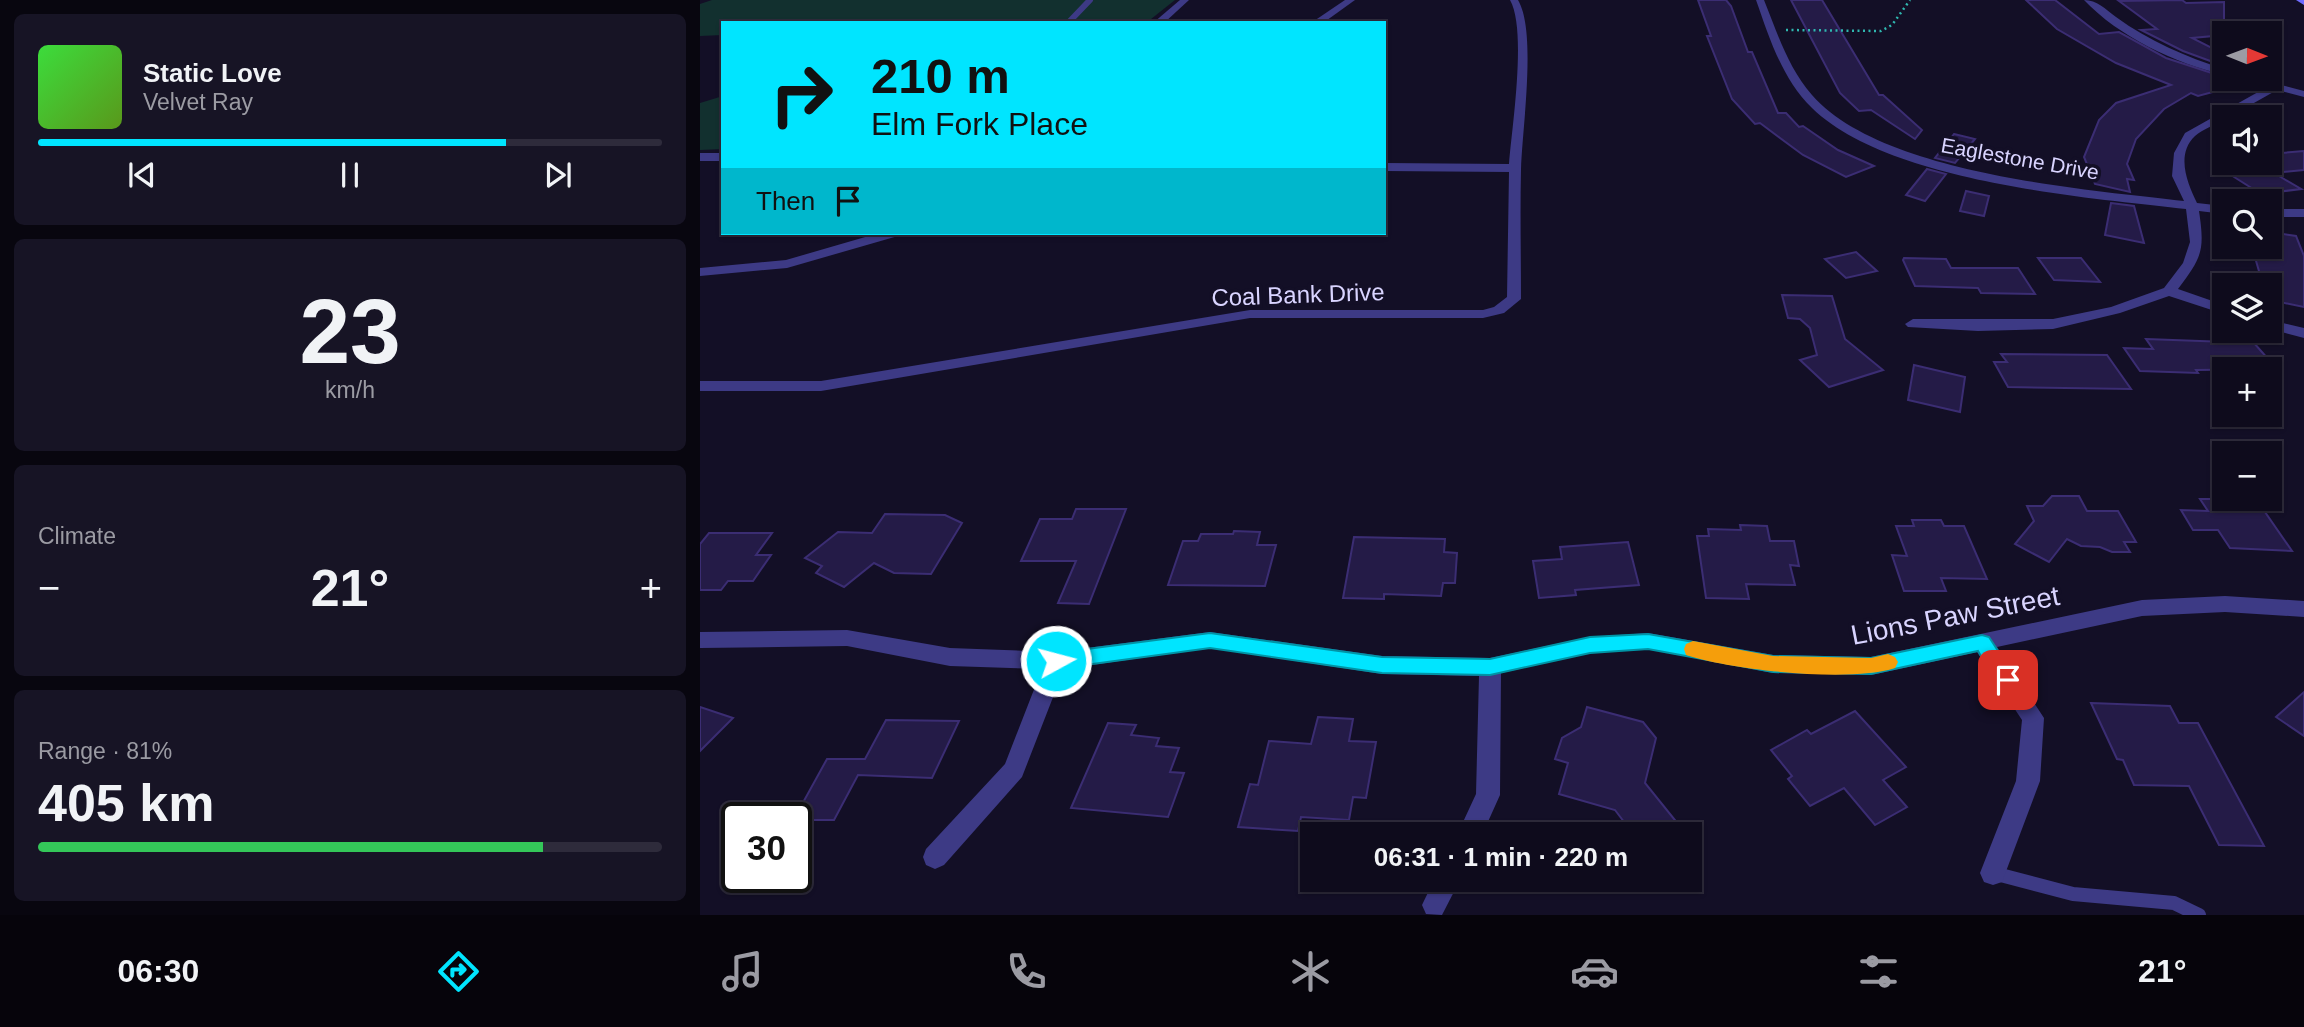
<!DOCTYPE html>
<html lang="en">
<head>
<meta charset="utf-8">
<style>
	body { margin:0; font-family:Arial,sans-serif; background:#171425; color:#f1f3f6; height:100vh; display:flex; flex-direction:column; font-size:26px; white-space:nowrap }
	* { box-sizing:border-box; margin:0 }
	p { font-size:23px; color:#9b9ba3 }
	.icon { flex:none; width:38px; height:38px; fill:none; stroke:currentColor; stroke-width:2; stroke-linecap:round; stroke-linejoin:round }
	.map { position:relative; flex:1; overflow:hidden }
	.panel { display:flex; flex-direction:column; gap:14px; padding:14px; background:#08060f; width:700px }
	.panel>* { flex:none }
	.hud { position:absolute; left:21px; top:21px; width:665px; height:214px; border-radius:0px; box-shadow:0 2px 5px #0004,0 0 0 2px #2e2b3b; background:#00e5ff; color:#111; overflow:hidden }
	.needle { width:46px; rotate:91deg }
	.buttons { position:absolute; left:1512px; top:21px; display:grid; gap:14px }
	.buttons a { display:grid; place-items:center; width:70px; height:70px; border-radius:0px; background:#0e0b1c; box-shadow:0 2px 5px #0004,0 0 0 2px #2e2b3b; font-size:35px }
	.speed { position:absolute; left:21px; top:802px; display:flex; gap:14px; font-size:35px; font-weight:700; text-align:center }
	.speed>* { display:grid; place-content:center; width:91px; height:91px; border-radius:50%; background:#0e0b1c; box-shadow:0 2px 5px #0004,0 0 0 2px #2e2b3b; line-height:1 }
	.speed .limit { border:4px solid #111; border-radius:10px; background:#fff; color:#111 }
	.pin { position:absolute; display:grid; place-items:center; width:60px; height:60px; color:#fff; margin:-30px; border-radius:14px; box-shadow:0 4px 10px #0006 }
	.me { position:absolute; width:77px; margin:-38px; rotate:83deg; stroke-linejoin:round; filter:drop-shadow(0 0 5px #0008) }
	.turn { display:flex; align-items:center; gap:24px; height:147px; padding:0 35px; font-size:32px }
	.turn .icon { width:91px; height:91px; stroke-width:2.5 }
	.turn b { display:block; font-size:49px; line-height:60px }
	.then { display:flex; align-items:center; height:66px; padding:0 35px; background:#0003; gap:14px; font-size:26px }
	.big { font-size:52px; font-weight:700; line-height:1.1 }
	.panel .tile { flex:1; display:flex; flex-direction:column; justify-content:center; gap:10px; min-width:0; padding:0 24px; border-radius:10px; background:#171425 }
	.panel .dial { align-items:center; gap:0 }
	.dial b { font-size:91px; line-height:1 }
	.song { display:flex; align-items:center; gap:21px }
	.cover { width:84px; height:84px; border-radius:10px; background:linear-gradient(135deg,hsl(120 70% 55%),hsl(90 70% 35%)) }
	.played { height:7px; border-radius:4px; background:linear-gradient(90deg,#00e5ff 75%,#2e2b3b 75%) }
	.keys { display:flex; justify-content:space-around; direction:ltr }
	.heat { display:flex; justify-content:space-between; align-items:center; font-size:38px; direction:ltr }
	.charge { height:10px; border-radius:5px; background:linear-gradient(90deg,#34c759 81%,#2e2b3b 0) }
	.trip { position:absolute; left:600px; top:822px; width:402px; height:70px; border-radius:0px; background:#0e0b1c; box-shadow:0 2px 5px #0004,0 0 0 2px #2e2b3b; font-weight:700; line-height:70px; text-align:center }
	.menu { display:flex; height:112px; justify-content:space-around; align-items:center; background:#06040b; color:#9b9ba3 }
	.menu .icon { width:49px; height:49px }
	.menu .current { color:#00e5ff }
	.menu b { font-size:32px; color:#f1f3f6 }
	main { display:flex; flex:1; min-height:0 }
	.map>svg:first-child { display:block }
	.green { fill:#12302f }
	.building { fill:#241b47; stroke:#3b2d73; stroke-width:2 }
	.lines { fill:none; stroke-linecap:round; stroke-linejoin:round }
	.path { stroke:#2fb8b0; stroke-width:2.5; stroke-dasharray:2 3.5; stroke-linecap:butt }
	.service-far1 { stroke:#3d3a85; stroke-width:6 }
	.service { stroke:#3d3a85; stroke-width:14 }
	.minor { fill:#3d3a85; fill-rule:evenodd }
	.secondary { fill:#6f6bff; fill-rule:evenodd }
	.route { fill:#00e5ff; stroke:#0095a6; stroke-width:2 }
	.slow { fill:#f59e0b }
	.labels { text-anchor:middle; stroke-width:7; stroke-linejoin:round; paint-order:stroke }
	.far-street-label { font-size:21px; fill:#d9d4ff; stroke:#130f26 }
	.street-label { font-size:24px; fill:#d9d4ff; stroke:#130f26 }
	.near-street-label { font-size:28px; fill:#d9d4ff; stroke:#130f26 }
</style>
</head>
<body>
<main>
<section class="panel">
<div class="tile">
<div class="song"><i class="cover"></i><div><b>Static Love</b><p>Velvet Ray</p></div></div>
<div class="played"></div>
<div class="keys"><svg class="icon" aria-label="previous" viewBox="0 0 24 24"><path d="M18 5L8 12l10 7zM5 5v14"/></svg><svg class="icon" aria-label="pause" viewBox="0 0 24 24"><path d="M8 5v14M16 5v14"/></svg><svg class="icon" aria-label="next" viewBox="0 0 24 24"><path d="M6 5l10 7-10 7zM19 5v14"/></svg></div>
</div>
<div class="tile dial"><b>23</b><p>km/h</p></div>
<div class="tile"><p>Climate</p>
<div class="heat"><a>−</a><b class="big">21°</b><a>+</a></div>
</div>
<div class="tile"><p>Range · 81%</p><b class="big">405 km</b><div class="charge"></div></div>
</section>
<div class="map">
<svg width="1604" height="915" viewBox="0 0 1604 915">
	<rect width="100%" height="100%" fill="#130f26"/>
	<g class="green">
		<path d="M12,0H475L446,23H23V35L0,36V4Z"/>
		<path d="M23,96V149L0,150V103Z"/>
	</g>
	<g class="building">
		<path d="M998,0H1026L1031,6L1048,52H1052L1078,113H1086L1099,127L1103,126L1138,150L1174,166L1146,177L1103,155L1060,123L1055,124L1032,99L1007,36H1011Z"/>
		<path d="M1091,0H1122L1179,95H1183L1222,130L1215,139L1171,110L1159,111L1140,93Z"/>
		<path d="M1326,0H1355L1399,34L1419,32L1466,58L1524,77V89L1498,96L1491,93L1464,109L1436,139L1427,164L1434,180L1427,179L1430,192L1395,184L1384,157L1399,120L1416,103L1471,85L1416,63L1357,29Z"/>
		<path d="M1482,0L1486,3L1524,2V35L1492,38L1524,54V66L1483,51L1441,30L1457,29L1419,1Z"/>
		<path d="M1254,134L1275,139L1255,163L1235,158Z"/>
		<path d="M1604,151V170L1574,173L1601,189L1561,194L1531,175L1570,171V154Z"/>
		<path d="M1227,169L1246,174L1225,201L1206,195Z"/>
		<path d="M1266,191L1289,196L1284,216L1260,211Z"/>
		<path d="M1411,203L1434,206L1444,243L1405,235Z"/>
		<path d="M1570,232L1596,236L1604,256V307L1570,300V285H1563L1552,247H1570Z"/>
		<path d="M1156,252L1177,271L1146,278L1125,259Z"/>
		<path d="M1204,258L1246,259L1251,268H1318L1335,294L1281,293L1278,288L1215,286L1203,260Z"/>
		<path d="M1338,258H1381L1400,282L1354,280Z"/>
		<path d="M1082,295L1132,296L1145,339L1183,370L1129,387L1100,360L1117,355L1110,328L1100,319L1088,318Z"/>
		<path d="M1446,339L1554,343L1577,369L1496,370L1498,373L1440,371L1424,348L1453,349Z"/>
		<path d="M1301,354L1407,355L1431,389L1308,387L1294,362H1307Z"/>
		<path d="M1214,365L1265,377L1260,412L1208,400Z"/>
		<path d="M1352,496H1379L1387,511H1418L1436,542H1424L1430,552H1412L1400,547L1381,546L1367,539L1349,562L1315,544L1334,521L1327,506H1343Z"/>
		<path d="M1500,499H1556L1592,551L1530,548L1518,530H1493L1481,510L1508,511Z"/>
		<path d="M376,509H426L389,604L358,603L376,561H321L340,519H372Z"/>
		<path d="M185,514L245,515L262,523L231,574L194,573L174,563L144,587L116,573L122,566L105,558L138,532L172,533Z"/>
		<path d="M1212,520H1241L1244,526H1264L1287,579L1241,578L1246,591H1204L1192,555L1207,556L1196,526H1214Z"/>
		<path d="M1040,525L1067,526L1070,541H1094L1099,566L1090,565L1095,585L1046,584L1049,599L1006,598L997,536H1009L1008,529L1041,530Z"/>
		<path d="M534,531L560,532L557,545H576L565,586L468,585L483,541H498L501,534H533Z"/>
		<path d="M9,533H72L56,555H71L53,581H28L21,590H0V544Z"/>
		<path d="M654,537L745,539L744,552L757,553L755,583H743L741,596L684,594V599L643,598Z"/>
		<path d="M928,542L939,585L875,590L876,595L839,598L833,561L862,559L860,547Z"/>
		<path d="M1604,692V736L1576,717Z"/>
		<path d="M1391,703L1470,706L1479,723H1498L1564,846L1519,845L1489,786L1434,785L1423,760L1417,759Z"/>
		<path d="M0,707L33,718L0,751Z"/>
		<path d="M887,707L943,722L956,738L945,783L987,835H934L915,810L859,794L868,763L855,759L862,738L881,727Z"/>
		<path d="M1155,711L1206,767L1183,780L1207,807L1175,825L1144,788L1110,806L1088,779L1092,776L1071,750L1107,730L1111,734Z"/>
		<path d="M618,717L653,719L649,741L676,742L666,798L653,797L649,820L601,817L598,831L538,827L550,784L558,785L569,741L611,744Z"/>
		<path d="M186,720L259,721L232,778L158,775L134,820H96L95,817L127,759H165Z"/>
		<path d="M408,723L436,725L431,735L459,738L456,746L479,748L470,772L484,773L468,817L371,808Z"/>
	</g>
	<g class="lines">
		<path class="path" d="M1086,30L1181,31L1192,25L1210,0"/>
		<path class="service-far1" d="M368,23L390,0"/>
		<path class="service" d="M1293,873L1373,894L1474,903L1499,915"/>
		<g class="minor">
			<path d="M480,0H489L464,23H453Z"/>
			<path d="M645,0H655L623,23H611Z"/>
			<path d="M810,0H818C837,32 822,129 821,170C820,213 821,256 821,299L804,313L783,318H550L121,391H0V381H121L550,310H783L794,307L807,297L809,172L684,171V163L809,164C812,126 827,30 810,0Z"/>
			<path d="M1056,0H1064C1077,32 1088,68 1112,95C1181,174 1383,189 1484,201L1472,176L1474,153L1485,133L1567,87L1542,79H1558L1604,91V97L1577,90L1529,117H1524V120C1515,125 1503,129 1495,136C1475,155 1488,184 1497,203L1524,206V214L1499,211C1505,251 1502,257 1478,289L1524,305V314L1469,296L1420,313L1353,329L1278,331L1208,327L1205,324L1213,319H1353L1411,307L1464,288L1483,263L1490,242L1486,209C1382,197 1188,182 1112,108C1082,79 1069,37 1056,0Z"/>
			<path d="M1384,0C1397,0 1405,9 1416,17C1449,41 1486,57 1524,69V75C1475,63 1419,37 1384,0Z"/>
			<rect x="0" y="153" width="23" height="8"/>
			<rect x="1570" y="209" width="34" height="8"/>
			<path d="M179,233H200L198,236L87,268L0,276V268L86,260Z"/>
			<path d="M1570,320L1604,328V338L1570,329Z"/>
			<path d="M1525,596L1604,601V617L1525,612L1442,616L1297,647L1344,718L1340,781L1302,882L1293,885L1284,882L1280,873L1316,781L1322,720L1277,652L1171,675L1073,673L948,649L890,653L801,673L800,795L782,835H757L776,794L779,676L682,674L510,648L364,669L322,777L244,865L235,869L226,865L223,857L226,849L305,764L342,669L250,666L147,646L0,648V632L147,630L250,648L356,652L510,632L682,656L790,658L890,637L948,633L1073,655L1171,657L1442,600Z"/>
			<path d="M734,880H760L742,915L726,914L722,905Z"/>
		</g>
		<path class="secondary" d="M1596,0H1604V5Z"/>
	</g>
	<path class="route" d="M510,633L682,657L790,659L890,637L948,634L1073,656L1171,658L1282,635L1289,637L1317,680L1315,686C1297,692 1286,664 1278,651L1171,674L1073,672L948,649L890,653L790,675L682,673L510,648L356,669L349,667L347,661L349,656L356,653Z"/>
	<path class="slow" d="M993,641L1073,656L1171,658L1188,654L1195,657L1198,662L1195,668C1150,683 1031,670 986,655L984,649L986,644Z"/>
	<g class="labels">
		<g class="far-street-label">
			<text transform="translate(1320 159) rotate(10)" y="7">Eaglestone Drive</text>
		</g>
		<g class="street-label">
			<text transform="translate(598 295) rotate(-2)" y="8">Coal Bank Drive</text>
		</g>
		<g class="near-street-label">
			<text transform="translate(1255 615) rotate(-11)" y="10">Lions Paw Street</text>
		</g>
	</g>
</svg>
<div class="buttons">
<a><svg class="needle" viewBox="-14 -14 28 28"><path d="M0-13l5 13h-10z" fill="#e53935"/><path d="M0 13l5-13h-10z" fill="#9b9ba3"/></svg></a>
<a><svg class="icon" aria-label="sound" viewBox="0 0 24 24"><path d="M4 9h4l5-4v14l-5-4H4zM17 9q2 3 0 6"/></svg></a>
<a><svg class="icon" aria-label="search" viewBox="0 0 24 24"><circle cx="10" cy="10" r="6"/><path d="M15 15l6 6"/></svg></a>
<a><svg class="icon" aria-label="layers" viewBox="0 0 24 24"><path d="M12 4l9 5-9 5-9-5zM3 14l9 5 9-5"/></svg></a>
<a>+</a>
<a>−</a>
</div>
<div class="speed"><div class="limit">30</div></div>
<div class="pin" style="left:1308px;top:680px;background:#d93025"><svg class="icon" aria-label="arrive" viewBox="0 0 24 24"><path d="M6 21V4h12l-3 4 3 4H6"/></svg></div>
<svg class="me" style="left:356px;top:661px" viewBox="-20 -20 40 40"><circle r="17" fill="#00e5ff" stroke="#fff" stroke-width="3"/><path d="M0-11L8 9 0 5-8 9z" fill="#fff"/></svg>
<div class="trip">06:31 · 1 min · 220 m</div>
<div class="hud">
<div class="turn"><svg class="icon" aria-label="right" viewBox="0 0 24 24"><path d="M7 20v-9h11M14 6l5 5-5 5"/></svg><div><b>210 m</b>Elm Fork Place</div></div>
<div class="then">Then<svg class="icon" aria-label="arrive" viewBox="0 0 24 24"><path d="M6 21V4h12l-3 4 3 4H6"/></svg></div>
</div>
</div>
</main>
<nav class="menu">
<b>06:30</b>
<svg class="icon current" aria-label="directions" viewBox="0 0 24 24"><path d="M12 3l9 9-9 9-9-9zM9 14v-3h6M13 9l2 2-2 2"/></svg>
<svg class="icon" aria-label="music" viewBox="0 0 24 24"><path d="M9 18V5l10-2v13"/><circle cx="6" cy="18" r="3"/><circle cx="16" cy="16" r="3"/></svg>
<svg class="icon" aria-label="phone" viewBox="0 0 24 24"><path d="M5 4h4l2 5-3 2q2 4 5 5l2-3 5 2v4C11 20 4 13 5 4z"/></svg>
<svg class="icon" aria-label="climate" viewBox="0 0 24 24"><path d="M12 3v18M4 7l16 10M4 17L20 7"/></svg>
<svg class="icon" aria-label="car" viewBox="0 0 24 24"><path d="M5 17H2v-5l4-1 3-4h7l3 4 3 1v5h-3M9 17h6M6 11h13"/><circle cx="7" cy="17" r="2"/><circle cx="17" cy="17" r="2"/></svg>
<svg class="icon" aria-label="filters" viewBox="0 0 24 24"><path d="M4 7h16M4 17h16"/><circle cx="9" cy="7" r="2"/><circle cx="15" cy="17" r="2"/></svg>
<b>21°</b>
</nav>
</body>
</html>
